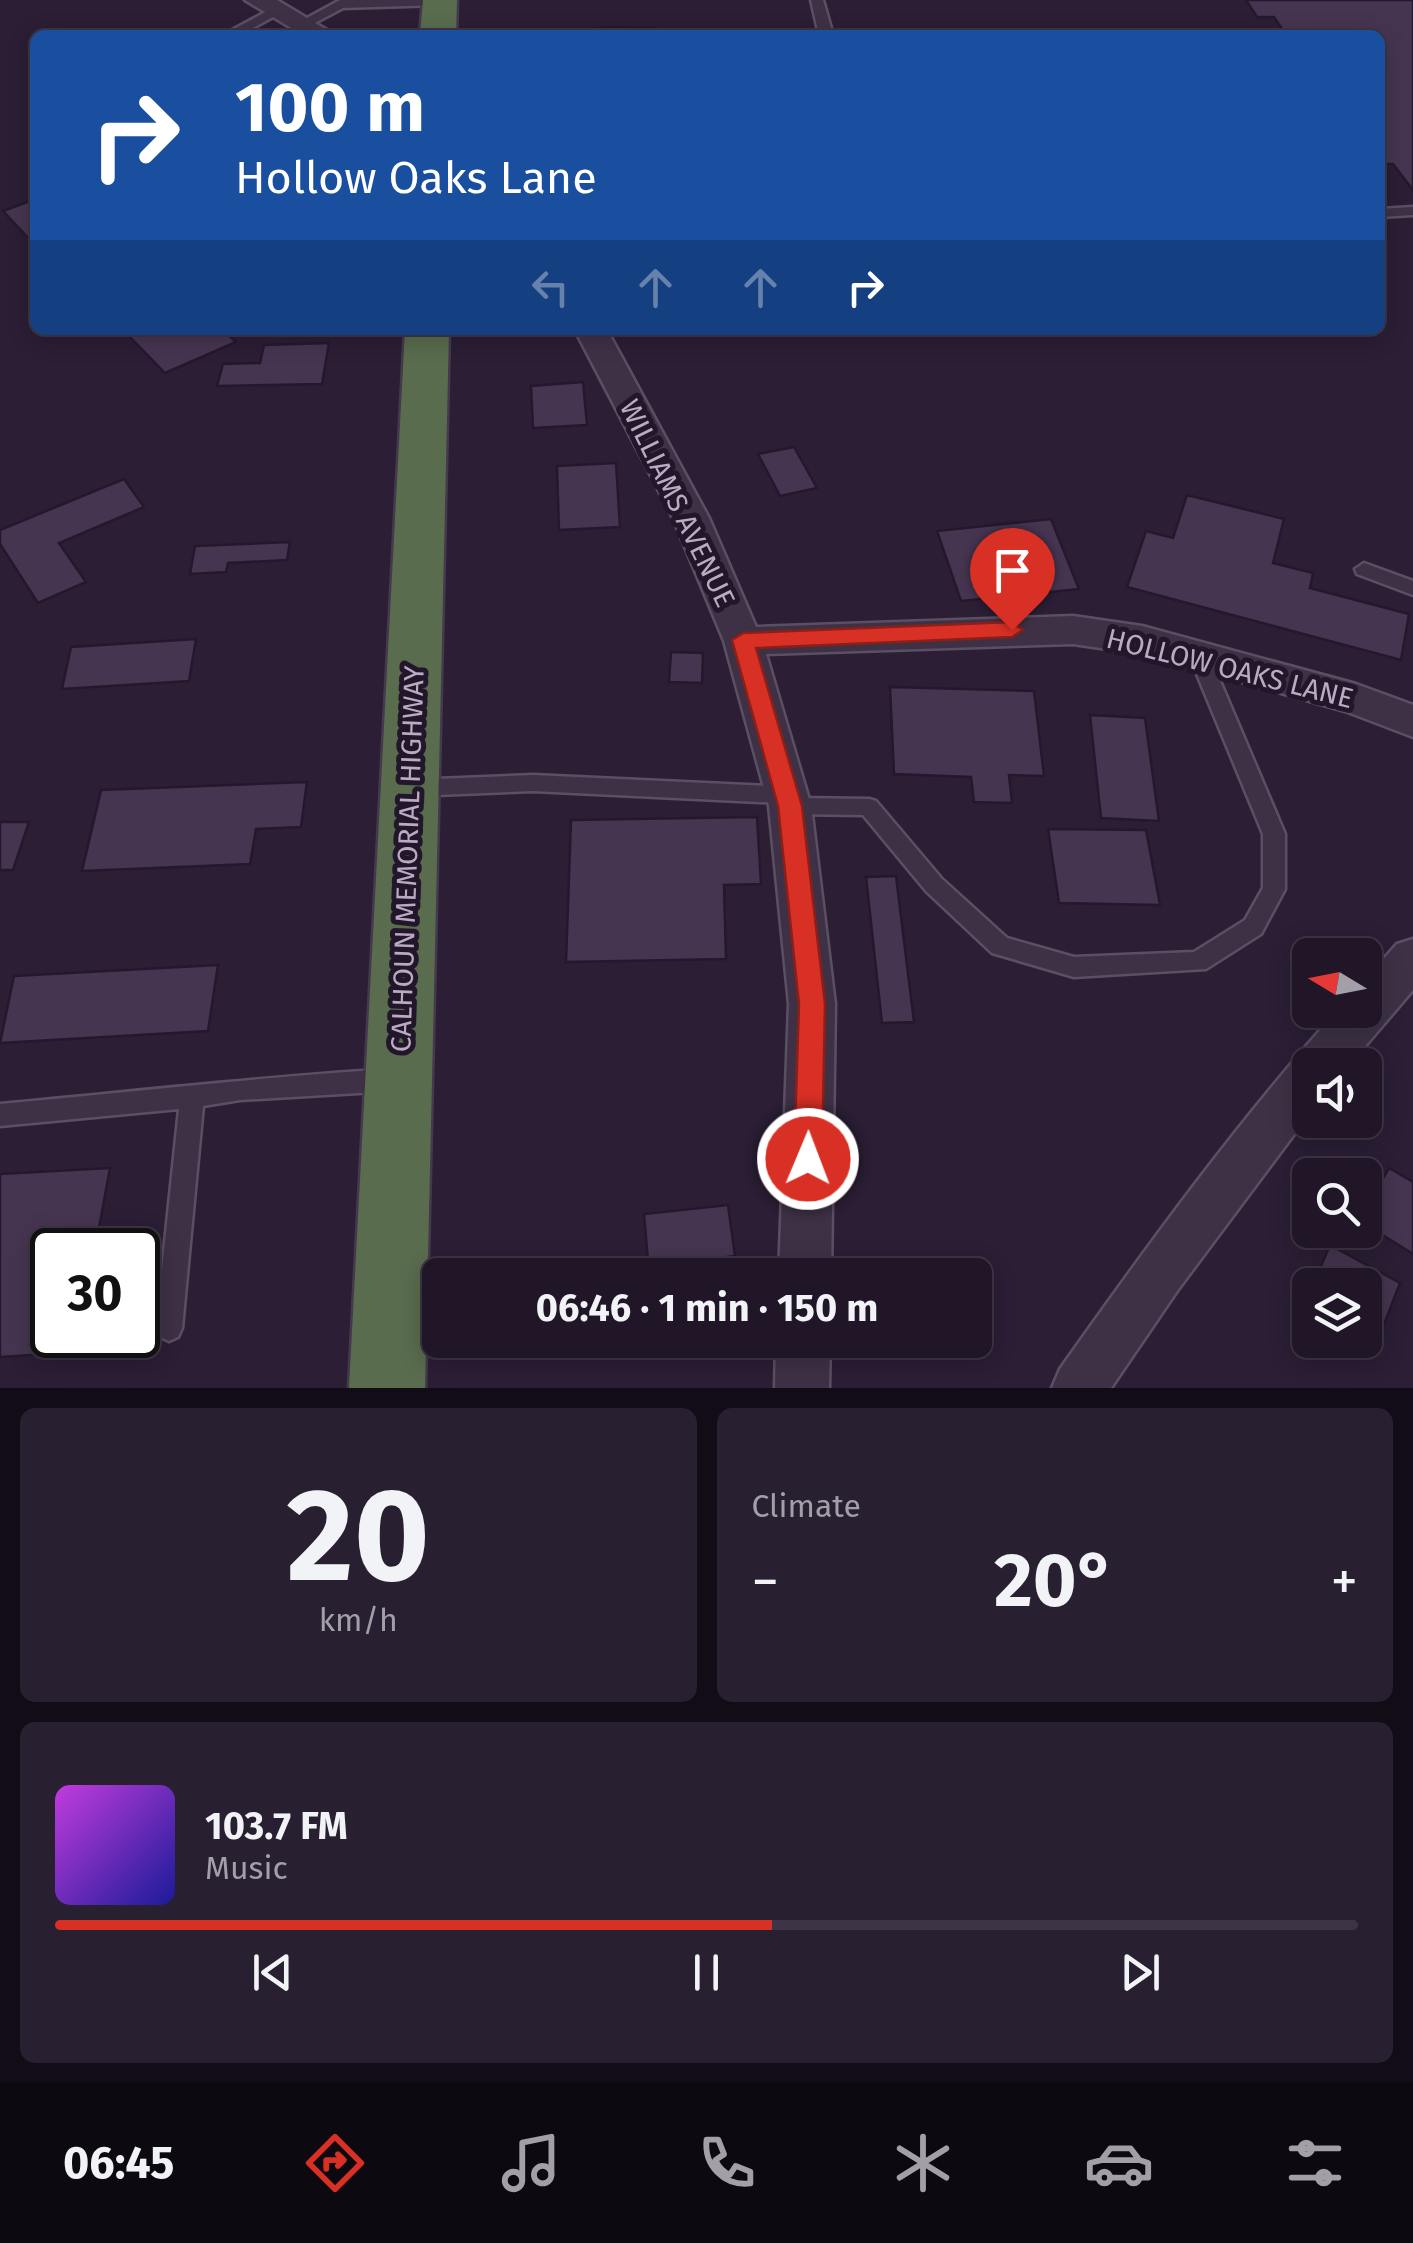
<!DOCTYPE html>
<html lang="en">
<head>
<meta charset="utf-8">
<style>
	body { margin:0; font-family:"Fira Sans",sans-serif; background:#281f30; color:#f1f3f6; height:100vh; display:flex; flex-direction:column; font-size:38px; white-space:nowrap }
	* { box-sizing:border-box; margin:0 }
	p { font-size:32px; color:#a29fa8 }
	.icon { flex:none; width:55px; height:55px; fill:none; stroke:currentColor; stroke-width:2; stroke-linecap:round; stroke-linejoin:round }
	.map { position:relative; height:1388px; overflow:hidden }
	.sheet { display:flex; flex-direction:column; gap:20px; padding:20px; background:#120c16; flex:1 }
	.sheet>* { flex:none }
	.guide { position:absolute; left:30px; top:30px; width:1355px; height:305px; border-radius:15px; box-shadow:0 5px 25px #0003,0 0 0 2px #3d3545; background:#1a4fa0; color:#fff; overflow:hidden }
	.needle { width:65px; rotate:280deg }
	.buttons { position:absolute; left:1292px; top:938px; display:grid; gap:20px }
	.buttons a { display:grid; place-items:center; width:90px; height:90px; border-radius:15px; background:#201628; box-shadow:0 5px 25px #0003,0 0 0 2px #3d3545; font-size:50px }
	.speed { position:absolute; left:30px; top:1228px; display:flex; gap:20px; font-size:50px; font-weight:700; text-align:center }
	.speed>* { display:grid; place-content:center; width:130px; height:130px; border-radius:50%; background:#201628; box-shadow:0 5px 25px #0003,0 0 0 2px #3d3545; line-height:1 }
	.speed .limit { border:5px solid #111; border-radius:15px; background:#fff; color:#111 }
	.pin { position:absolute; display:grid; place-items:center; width:85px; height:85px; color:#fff; margin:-102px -42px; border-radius:50% 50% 50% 0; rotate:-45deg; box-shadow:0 0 10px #0007 }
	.pin .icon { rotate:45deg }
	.me { position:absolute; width:110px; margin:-55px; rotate:1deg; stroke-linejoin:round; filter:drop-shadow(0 0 8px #0008) }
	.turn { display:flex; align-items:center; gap:35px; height:210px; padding:0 40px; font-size:45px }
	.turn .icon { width:130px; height:130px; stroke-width:2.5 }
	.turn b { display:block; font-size:70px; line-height:85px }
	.lanes { display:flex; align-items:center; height:95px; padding:0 40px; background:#0003; justify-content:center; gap:50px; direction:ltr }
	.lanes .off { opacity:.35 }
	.big { font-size:75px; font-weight:700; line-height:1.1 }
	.sheet .tile { flex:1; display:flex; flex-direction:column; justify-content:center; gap:15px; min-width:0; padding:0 35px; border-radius:15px; background:#281f30 }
	.sheet .dial { align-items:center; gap:0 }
	.dial b { font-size:130px; line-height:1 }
	.song { display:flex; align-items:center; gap:30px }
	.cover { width:120px; height:120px; border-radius:15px; background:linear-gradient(135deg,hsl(290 70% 55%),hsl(240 70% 35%)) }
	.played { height:10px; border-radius:5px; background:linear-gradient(90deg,#d93025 55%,#3d3545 55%) }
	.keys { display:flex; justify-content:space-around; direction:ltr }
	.heat { display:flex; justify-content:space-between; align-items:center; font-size:55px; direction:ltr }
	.sheet .tiles { flex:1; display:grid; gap:20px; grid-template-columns:1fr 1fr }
	.tile:last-child { grid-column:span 2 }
	.trip { position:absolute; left:422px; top:1258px; width:570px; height:100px; border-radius:15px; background:#201628; box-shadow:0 5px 25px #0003,0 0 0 2px #3d3545; font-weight:700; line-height:100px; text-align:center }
	.tab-bar { display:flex; height:160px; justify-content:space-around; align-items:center; background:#0d0910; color:#a29fa8 }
	.tab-bar .icon { width:70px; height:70px }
	.tab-bar .current { color:#d93025 }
	.tab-bar b { font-size:45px; color:#f1f3f6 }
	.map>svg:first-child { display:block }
	.building { fill:#463551; stroke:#24192c; stroke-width:2.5 }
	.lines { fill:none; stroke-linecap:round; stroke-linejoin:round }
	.lane-casing { stroke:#5b4f64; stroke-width:5 }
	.street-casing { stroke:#5b4f64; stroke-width:5 }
	.highway-casing { stroke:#45394d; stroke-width:5 }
	.lane { fill:#3e3146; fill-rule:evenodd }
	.street { fill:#3e3146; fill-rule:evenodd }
	.highway { fill:#596c4e; fill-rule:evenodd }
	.route { fill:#d93025; stroke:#8d1f18; stroke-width:2.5 }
	.labels { text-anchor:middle; stroke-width:10; stroke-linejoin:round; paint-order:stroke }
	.street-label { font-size:28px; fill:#baabc3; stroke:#22172a }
</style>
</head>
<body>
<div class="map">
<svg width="1413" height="1388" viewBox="0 0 1413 1388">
	<rect width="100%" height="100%" fill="#2b1e35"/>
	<g class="building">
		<path d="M1246,0H1413V190L1393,164H1380V35H1286L1274,17H1257Z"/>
		<path d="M608,27L657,28L658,35H572V31Z"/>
		<path d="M35,199V245L3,211Z"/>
		<path d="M123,330H223L236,342L165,373Z"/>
		<path d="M329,343L322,384L217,386L223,364L260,363L264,345Z"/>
		<path d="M583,382L587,425L533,428L531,386Z"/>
		<path d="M794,447L817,488L780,496L758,454Z"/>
		<path d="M616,463L620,527L559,530L557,466Z"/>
		<path d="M124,479L144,507L59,543L86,582L38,603L0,544V530Z"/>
		<path d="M1187,495L1284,519L1273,563L1313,573L1310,588L1409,614L1401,660L1127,587L1146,531L1173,538Z"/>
		<path d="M1051,519L1079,589L961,601L937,531Z"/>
		<path d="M290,542L287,560L228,563L226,572L190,574L195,546Z"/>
		<path d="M196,639L189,681L62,689L71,647Z"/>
		<path d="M671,652L703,653L702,683L669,682Z"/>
		<path d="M890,687L1034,691L1044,776L1009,775L1012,803L974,802L971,777L894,774Z"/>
		<path d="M1090,715L1145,718L1159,821L1101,818Z"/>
		<path d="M307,782L301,827L256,829L250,864L82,871L101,790Z"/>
		<path d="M757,817L761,884L724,885L726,959L566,962L571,820Z"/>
		<path d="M0,822H29L13,870H0Z"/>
		<path d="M1048,829L1146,830L1160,905L1059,903Z"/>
		<path d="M896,876L914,1022L882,1023L866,877Z"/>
		<path d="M218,965L208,1031L0,1043L14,976Z"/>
		<path d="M110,1168L95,1250H52V1335H80L77,1352L0,1357V1174Z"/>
		<path d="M1389,1168L1413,1182V1254L1365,1224V1209Z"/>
		<path d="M728,1205L735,1256L688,1262L689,1275H633L649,1273L644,1214Z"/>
		<path d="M1330,1245L1400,1283L1376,1345L1365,1339V1285H1313Z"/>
	</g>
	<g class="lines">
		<defs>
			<g id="lane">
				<path d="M340,0H445V1L439,5L343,8L307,27L296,24Z"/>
				<path d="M811,0H823L833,35H819Z"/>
				<path d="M273,8L284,11L240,35H223Z"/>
				<path d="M1413,207V215L1380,217V209Z"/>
				<path d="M1364,563L1413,581V595L1357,574L1355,569Z"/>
				<path d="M1199,648L1209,655L1285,834V889L1261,934L1206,969L1074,977L992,953L926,891L863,815L790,814L783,812L781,803L533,791L412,796L405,794L402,788L405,782L412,780L533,775L788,787L795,789L797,798L869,799L876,801L942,879L1007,938L1074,957L1194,952L1245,920L1263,888V834L1189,655Z"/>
				<path d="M392,1069L401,1072L404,1080L401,1088L392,1091L240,1100L203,1106L182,1328L178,1337L169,1341L160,1337L156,1328L179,1109L0,1126V1104C131,1092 261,1077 392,1069Z"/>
			</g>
			<g id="street">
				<path d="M245,0H277L335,35H303Z"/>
				<path d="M575,330H607L709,518L756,627L1073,616L1142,626L1356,684L1413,705V737L1345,711L1142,654L1073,644L766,654L811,806L835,1004L831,1275H779L789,1004L769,806L724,641L673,518Z"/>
				<path d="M1413,939V990L1349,1065H1310V1113L1177,1291L1111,1388H1052L1060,1369C1147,1246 1238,1121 1338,1010H1365V980L1397,944Z"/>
				<path d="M776,1340H830L829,1388H775Z"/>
			</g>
			<g id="highway">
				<path d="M423,0H457L456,35H420Z"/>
				<path d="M405,330H449L425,1388H349Z"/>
			</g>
		</defs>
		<use href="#lane" class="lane-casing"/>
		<use href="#street" class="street-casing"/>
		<use href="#highway" class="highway-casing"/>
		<use href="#lane" class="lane"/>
		<use href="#street" class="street"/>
		<use href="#highway" class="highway"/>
	</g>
	<path class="route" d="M1012,622L1023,630L1012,637L756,648L802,806L825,1004L822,1159L818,1168L808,1172L798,1168L794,1159L799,1004L778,806L732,640L743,633Z"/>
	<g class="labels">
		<g class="street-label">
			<text transform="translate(678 503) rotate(64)" y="10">WILLIAMS AVENUE</text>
			<text transform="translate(1230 668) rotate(14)" y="10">HOLLOW OAKS LANE</text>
			<text transform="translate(407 859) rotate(-88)" y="10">CALHOUN MEMORIAL HIGHWAY</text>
		</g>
	</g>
</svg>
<div class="buttons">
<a><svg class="needle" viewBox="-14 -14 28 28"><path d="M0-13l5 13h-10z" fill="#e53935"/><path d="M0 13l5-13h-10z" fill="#a29fa8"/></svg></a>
<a><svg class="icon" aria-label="sound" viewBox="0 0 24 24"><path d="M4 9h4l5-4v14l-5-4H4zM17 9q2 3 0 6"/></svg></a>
<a><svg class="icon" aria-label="search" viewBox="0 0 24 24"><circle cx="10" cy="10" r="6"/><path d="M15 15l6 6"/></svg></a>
<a><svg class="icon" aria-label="layers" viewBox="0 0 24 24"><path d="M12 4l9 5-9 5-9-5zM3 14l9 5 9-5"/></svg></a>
</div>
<div class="speed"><div class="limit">30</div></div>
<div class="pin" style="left:1012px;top:630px;background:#d93025"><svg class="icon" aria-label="arrive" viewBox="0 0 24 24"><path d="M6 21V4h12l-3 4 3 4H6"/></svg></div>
<svg class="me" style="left:808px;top:1159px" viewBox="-20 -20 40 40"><circle r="17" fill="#d93025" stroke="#fff" stroke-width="3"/><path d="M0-11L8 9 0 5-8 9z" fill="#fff"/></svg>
<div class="trip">06:46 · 1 min · 150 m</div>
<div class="guide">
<div class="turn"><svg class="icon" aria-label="right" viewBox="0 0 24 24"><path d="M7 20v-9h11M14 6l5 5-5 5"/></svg><div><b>100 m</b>Hollow Oaks Lane</div></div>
<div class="lanes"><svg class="icon off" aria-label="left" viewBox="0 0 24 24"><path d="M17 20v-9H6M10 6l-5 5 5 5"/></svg><svg class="icon off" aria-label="ahead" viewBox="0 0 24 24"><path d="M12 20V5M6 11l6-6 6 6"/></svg><svg class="icon off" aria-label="ahead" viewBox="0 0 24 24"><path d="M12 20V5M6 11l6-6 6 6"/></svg><svg class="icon" aria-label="right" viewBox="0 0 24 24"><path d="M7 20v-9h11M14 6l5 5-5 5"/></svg></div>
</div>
</div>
<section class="sheet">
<div class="tiles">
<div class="tile dial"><b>20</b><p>km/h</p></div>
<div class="tile"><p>Climate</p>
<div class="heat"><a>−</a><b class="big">20°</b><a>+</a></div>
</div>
<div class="tile">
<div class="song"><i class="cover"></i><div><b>103.7 FM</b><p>Music</p></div></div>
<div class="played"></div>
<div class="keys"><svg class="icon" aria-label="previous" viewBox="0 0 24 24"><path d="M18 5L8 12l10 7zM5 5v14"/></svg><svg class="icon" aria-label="pause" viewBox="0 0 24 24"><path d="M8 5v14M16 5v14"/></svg><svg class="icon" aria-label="next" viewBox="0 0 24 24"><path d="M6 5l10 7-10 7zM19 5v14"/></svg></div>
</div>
</div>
</section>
<nav class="tab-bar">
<b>06:45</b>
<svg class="icon current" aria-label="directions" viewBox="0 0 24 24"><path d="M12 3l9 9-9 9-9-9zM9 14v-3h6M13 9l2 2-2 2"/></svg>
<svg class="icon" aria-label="music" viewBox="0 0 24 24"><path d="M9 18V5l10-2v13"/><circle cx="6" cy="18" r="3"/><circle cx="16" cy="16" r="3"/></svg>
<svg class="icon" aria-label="phone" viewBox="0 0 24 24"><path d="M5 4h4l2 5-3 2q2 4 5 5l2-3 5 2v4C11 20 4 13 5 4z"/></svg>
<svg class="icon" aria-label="climate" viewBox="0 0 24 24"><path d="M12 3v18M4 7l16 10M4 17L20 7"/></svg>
<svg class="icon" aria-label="car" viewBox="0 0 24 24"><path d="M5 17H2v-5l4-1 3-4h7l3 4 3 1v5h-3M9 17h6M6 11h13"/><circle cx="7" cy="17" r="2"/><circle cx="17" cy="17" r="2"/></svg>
<svg class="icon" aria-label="filters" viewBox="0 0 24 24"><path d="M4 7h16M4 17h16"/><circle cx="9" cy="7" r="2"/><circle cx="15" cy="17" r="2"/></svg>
</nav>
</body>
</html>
